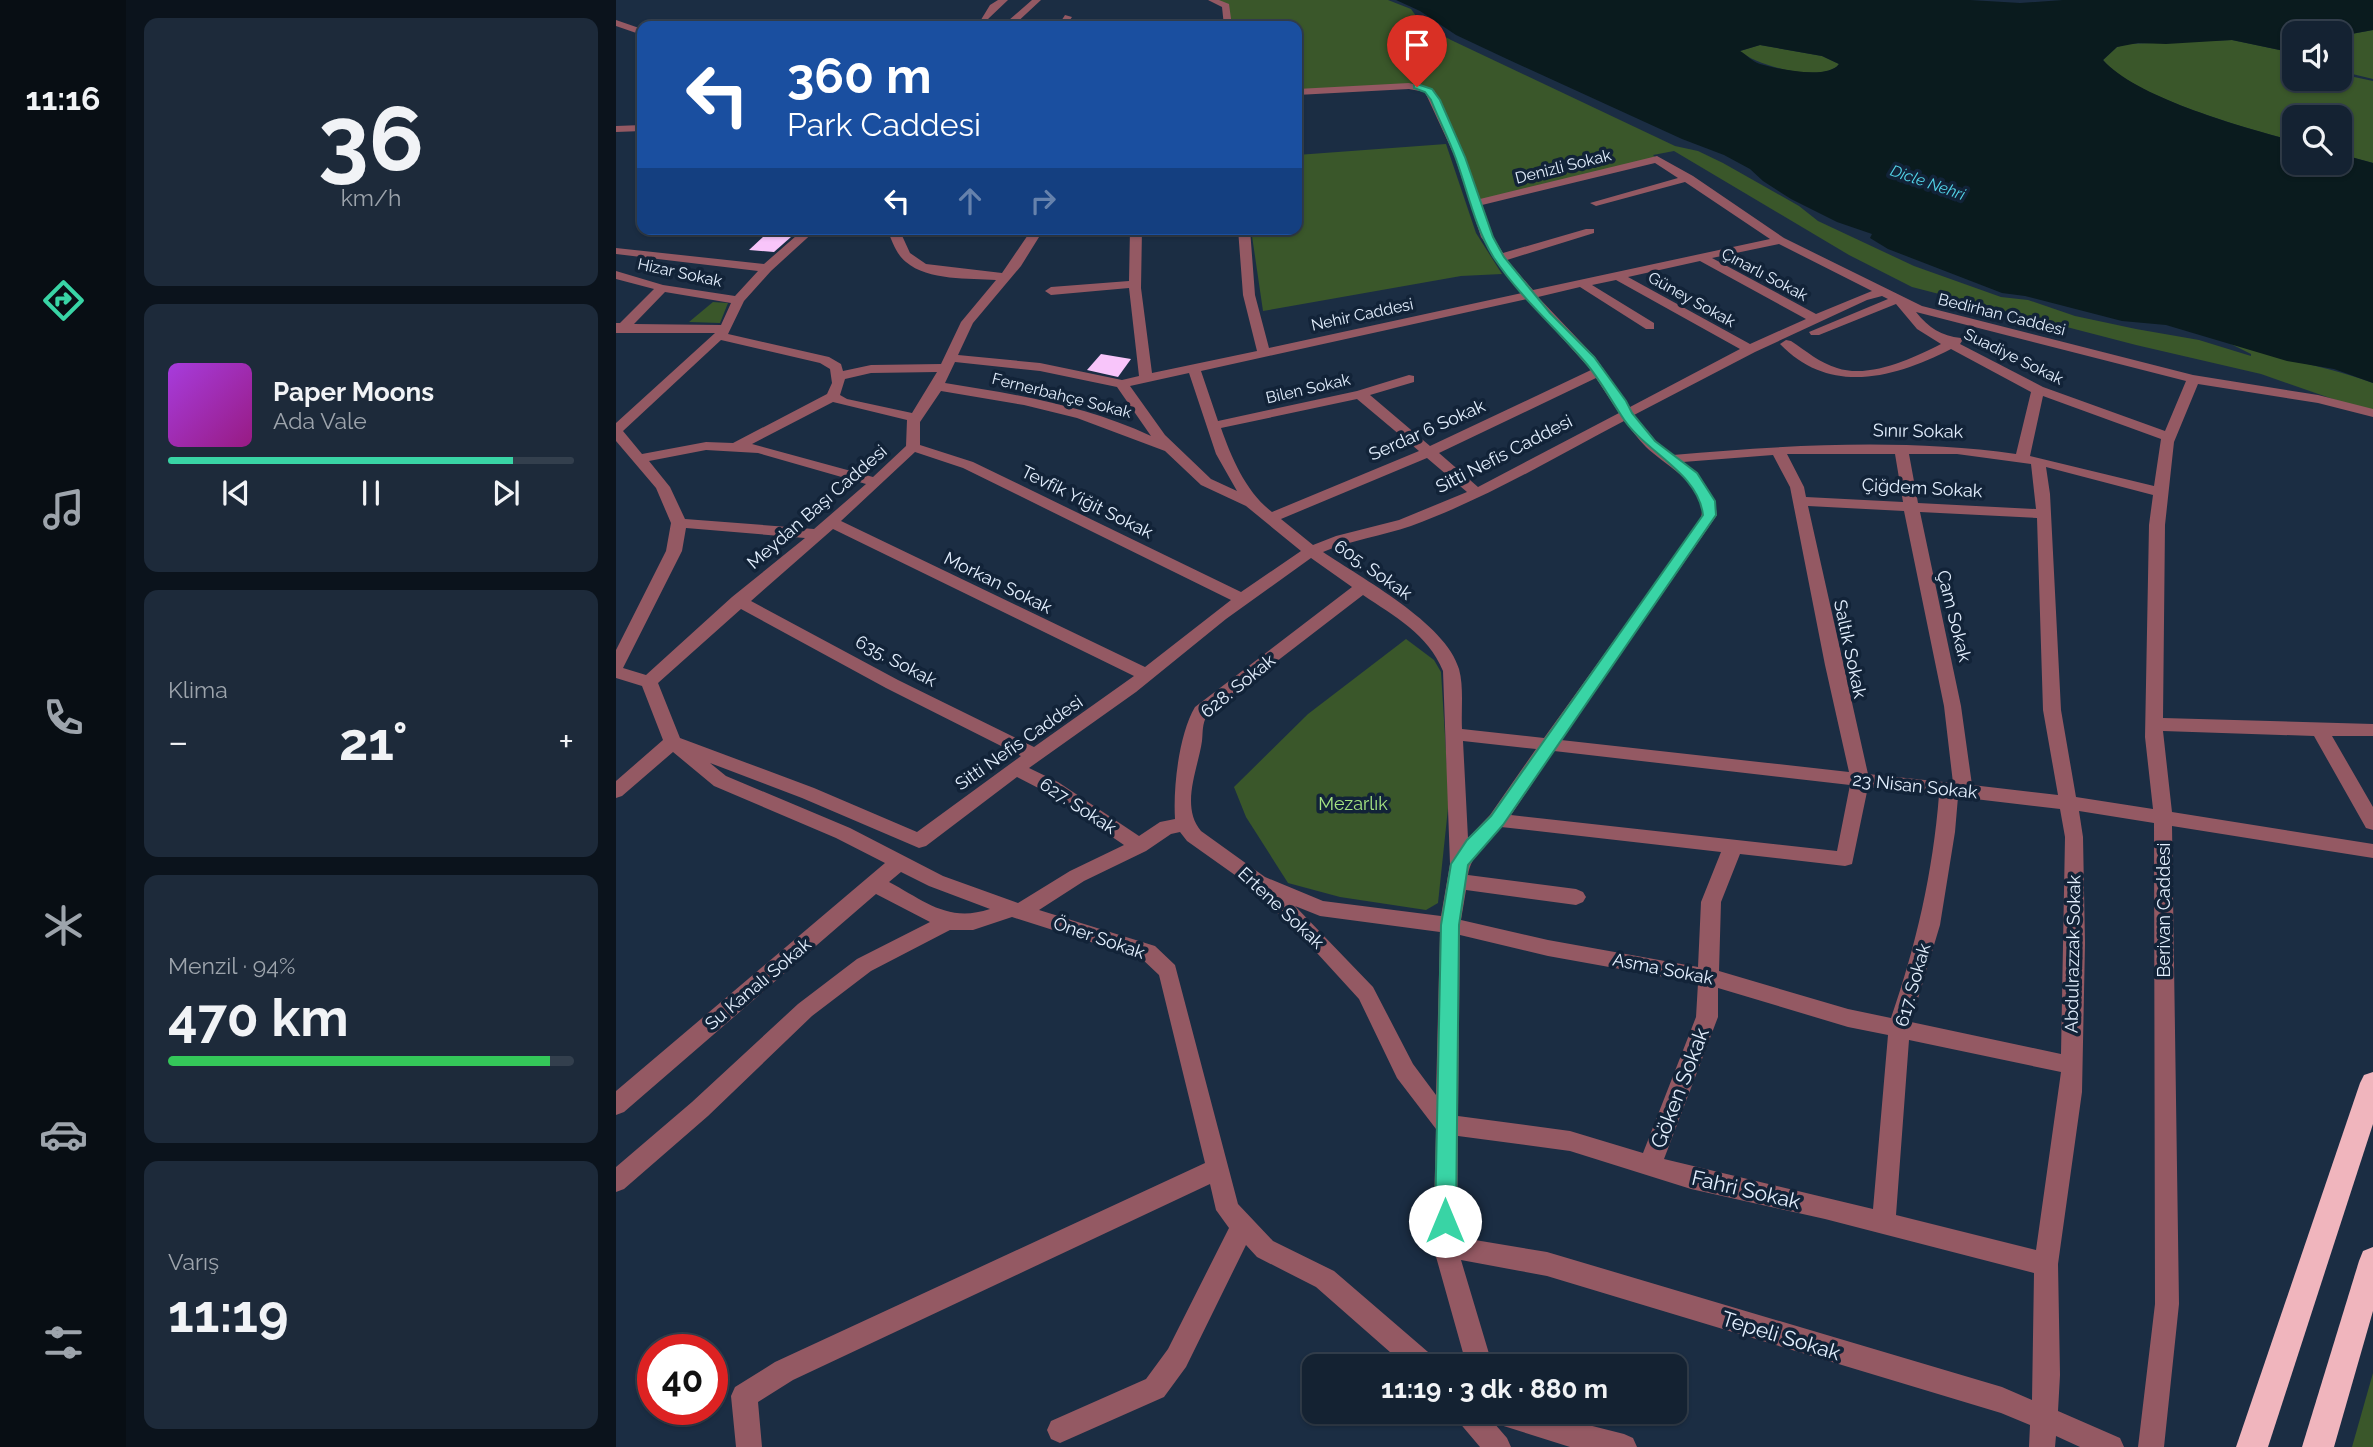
<!DOCTYPE html>
<html lang="tr">
<head>
<meta charset="utf-8">
<style>
	body { margin:0; font-family:Raleway,sans-serif; background:#1d2a3a; color:#f1f3f6; height:100vh; display:flex; flex-direction:column; font-size:26px; white-space:nowrap }
	* { box-sizing:border-box; margin:0 }
	p { font-size:23px; color:#9da4ac }
	.icon { flex:none; width:38px; height:38px; fill:none; stroke:currentColor; stroke-width:2; stroke-linecap:round; stroke-linejoin:round }
	.map { position:relative; flex:1; overflow:hidden }
	.drawer { display:flex; flex-direction:column; gap:18px; padding:18px; background:#0b131c; width:490px }
	.drawer>* { flex:none }
	.banner { position:absolute; left:21px; top:21px; width:665px; height:214px; border-radius:14px; box-shadow:0 2px 5px #0004,0 0 0 2px #333f4d; background:#1a4fa0; color:#fff; overflow:hidden }
	.controls { position:absolute; left:1666px; top:21px; display:grid; gap:14px }
	.controls a { display:grid; place-items:center; width:70px; height:70px; border-radius:14px; background:#142232; box-shadow:0 2px 5px #0004,0 0 0 2px #333f4d; font-size:35px }
	.speed { position:absolute; left:21px; top:1334px; display:flex; gap:14px; font-size:35px; font-weight:700; text-align:center }
	.speed>* { display:grid; place-content:center; width:91px; height:91px; border-radius:50%; background:#142232; box-shadow:0 2px 5px #0004,0 0 0 2px #333f4d; line-height:1 }
	.speed .limit { border:10px solid #d22; background:#fff; color:#111 }
	.pin { position:absolute; display:grid; place-items:center; width:60px; height:60px; color:#fff; margin:-72px -30px; border-radius:50% 50% 50% 0; rotate:-45deg; box-shadow:0 0 7px #0007 }
	.pin .icon { rotate:45deg }
	.me { position:absolute; width:77px; margin:-38px; rotate:0deg; stroke-linejoin:round; filter:drop-shadow(0 0 5px #0008) }
	.turn { display:flex; align-items:center; gap:24px; height:147px; padding:0 35px; font-size:32px }
	.turn .icon { width:91px; height:91px; stroke-width:2.5 }
	.turn b { display:block; font-size:49px; line-height:60px }
	.lanes { display:flex; align-items:center; height:66px; padding:0 35px; background:#0003; justify-content:center; gap:35px; direction:ltr }
	.lanes .off { opacity:.35 }
	.big { font-size:52px; font-weight:700; line-height:1.1 }
	.drawer .card { flex:1; display:flex; flex-direction:column; justify-content:center; gap:10px; min-width:0; padding:0 24px; border-radius:14px; background:#1d2a3a }
	.drawer .dial { align-items:center; gap:0 }
	.dial b { font-size:91px; line-height:1 }
	.song { display:flex; align-items:center; gap:21px }
	.cover { width:84px; height:84px; border-radius:10px; background:linear-gradient(135deg,hsl(280 70% 55%),hsl(310 70% 35%)) }
	.played { height:7px; border-radius:4px; background:linear-gradient(90deg,#39d4a5 85%,#333f4d 85%) }
	.keys { display:flex; justify-content:space-around; direction:ltr }
	.heat { display:flex; justify-content:space-between; align-items:center; font-size:38px; direction:ltr }
	.charge { height:10px; border-radius:5px; background:linear-gradient(90deg,#34c759 94%,#333f4d 0) }
	.trip { position:absolute; left:686px; top:1354px; width:385px; height:70px; border-radius:14px; background:#142232; box-shadow:0 2px 5px #0004,0 0 0 2px #333f4d; font-weight:700; line-height:70px; text-align:center }
	main { display:flex; flex:1; min-height:0 }
	.menu { display:flex; flex-direction:column; width:126px; justify-content:space-around; align-items:center; background:#080e14; color:#9da4ac }
	.menu .icon { width:49px; height:49px }
	.menu .current { color:#39d4a5 }
	.menu b { font-size:32px; color:#f1f3f6 }
	.map>svg:first-child { display:block }
	.green { fill:#3a572a }
	.water { fill:#0a1b1e; fill-rule:evenodd }
	.building { fill:#f8c5fa }
	.lines { fill:none; stroke-linecap:round; stroke-linejoin:round }
	.minor { fill:#945963; fill-rule:evenodd }
	.highway { fill:#f0b5bd; fill-rule:evenodd }
	.route { fill:#39d4a5; stroke:#258a6b; stroke-width:2 }
	.labels { text-anchor:middle; stroke-width:7; stroke-linejoin:round; paint-order:stroke }
	.far-street-label { font-size:16px; fill:#e3effe; stroke:#122338 }
	.far-water-label { font-size:16px; font-style:italic; fill:#53d4e9; stroke:#122338 }
	.street-label { font-size:18px; fill:#e3effe; stroke:#122338 }
	.park-label { font-size:18px; fill:#a5e482; stroke:#122338 }
	.near-street-label { font-size:21px; fill:#e3effe; stroke:#122338 }
</style>
</head>
<body>
<main>
<nav class="menu">
<b>11:16</b>
<svg class="icon current" aria-label="directions" viewBox="0 0 24 24"><path d="M12 3l9 9-9 9-9-9zM9 14v-3h6M13 9l2 2-2 2"/></svg>
<svg class="icon" aria-label="music" viewBox="0 0 24 24"><path d="M9 18V5l10-2v13"/><circle cx="6" cy="18" r="3"/><circle cx="16" cy="16" r="3"/></svg>
<svg class="icon" aria-label="phone" viewBox="0 0 24 24"><path d="M5 4h4l2 5-3 2q2 4 5 5l2-3 5 2v4C11 20 4 13 5 4z"/></svg>
<svg class="icon" aria-label="climate" viewBox="0 0 24 24"><path d="M12 3v18M4 7l16 10M4 17L20 7"/></svg>
<svg class="icon" aria-label="car" viewBox="0 0 24 24"><path d="M5 17H2v-5l4-1 3-4h7l3 4 3 1v5h-3M9 17h6M6 11h13"/><circle cx="7" cy="17" r="2"/><circle cx="17" cy="17" r="2"/></svg>
<svg class="icon" aria-label="filters" viewBox="0 0 24 24"><path d="M4 7h16M4 17h16"/><circle cx="9" cy="7" r="2"/><circle cx="15" cy="17" r="2"/></svg>
</nav>
<section class="drawer">
<div class="card dial"><b>36</b><p>km/h</p></div>
<div class="card">
<div class="song"><i class="cover"></i><div><b>Paper Moons</b><p>Ada Vale</p></div></div>
<div class="played"></div>
<div class="keys"><svg class="icon" aria-label="previous" viewBox="0 0 24 24"><path d="M18 5L8 12l10 7zM5 5v14"/></svg><svg class="icon" aria-label="pause" viewBox="0 0 24 24"><path d="M8 5v14M16 5v14"/></svg><svg class="icon" aria-label="next" viewBox="0 0 24 24"><path d="M6 5l10 7-10 7zM19 5v14"/></svg></div>
</div>
<div class="card"><p>Klima</p>
<div class="heat"><a>−</a><b class="big">21°</b><a>+</a></div>
</div>
<div class="card"><p>Menzil · 94%</p><b class="big">470 km</b><div class="charge"></div></div>
<div class="card"><p>Varış</p><b class="big">11:19</b></div>
</section>
<div class="map">
<svg width="1757" height="1447" viewBox="0 0 1757 1447">
	<rect width="100%" height="100%" fill="#1b2d43"/>
	<g class="green">
		<path d="M596,0H772L795,9L805,23L835,40L1059,146L1082,151L1107,163L1183,206L1202,221L1298,266L1385,297L1412,300L1459,316L1520,329L1583,340L1635,356V354L1609,341C1658,358 1708,365 1757,383V413L1645,374L1520,345L1296,287L1233,255L1058,151L1037,155L1041,159L861,203L816,94L793,86L681,92V26H612L611,9Z"/>
		<path d="M1757,30V79L1724,71V36Z"/>
		<path d="M1616,40L1678,53V79H1724V74L1757,81V163L1724,154V117H1678V141C1629,128 1517,97 1487,60L1501,47L1511,44Z"/>
		<path d="M1144,45L1206,56L1223,64C1208,84 1140,66 1124,51Z"/>
		<path d="M830,144L860,233L886,274L845,276L647,311L635,229H681V155Z"/>
		<path d="M97,302L112,303L104,323L73,322Z"/>
		<path d="M790,639L818,660L825,672L833,799L822,903L810,910L724,897L672,883L630,817L618,787L692,714Z"/>
		<path d="M1757,1373V1447H1736Z"/>
	</g>
	<path class="water" d="M780,0H1354L1404,3L1447,0H1757V30L1724,36V33H1678V53L1616,40L1550,44L1522,43L1501,47L1487,60C1521,98 1626,127 1678,141V163H1724V154L1757,163V383L1718,369L1671,361L1550,325L1506,321L1409,296L1386,293L1272,249L1254,238L1256,234L1221,222L1175,199L1147,181L1134,169L1108,155L1066,139L891,59L840,35L804,11ZM1144,45L1206,56L1223,64C1212,80 1161,69 1144,64C1135,61 1131,55 1124,51Z"/>
	<g class="building">
		<path d="M149,235L175,237L158,252L133,250Z"/>
		<path d="M485,354L515,359L502,377L471,370Z"/>
	</g>
	<g class="lines">
		<g class="minor">
			<path d="M382,0H392L372,19L393,20L416,0H425L397,26L363,23L374,5Z"/>
			<path d="M592,0H603L613,4L616,26H608L606,7Z"/>
			<path d="M449,15L456,17L450,26H442Z"/>
			<path d="M0,20L26,29V35L0,26Z"/>
			<path d="M793,83L818,90L849,157L864,199L1041,156L1077,176L1168,238L1306,306L1577,375L1702,395L1757,409V417L1702,403L1582,384L1558,442L1549,525L1547,718L1757,724V736H1716L1757,807V830L1750,828L1698,736L1547,731L1556,812L1757,844V858L1556,826L1563,1304L1548,1447H1522L1539,1304L1538,823L1463,811L1467,837L1469,943L1466,1092L1442,1264L1444,1375L1442,1411L1504,1438L1508,1447H1464L1440,1436L1439,1447H1413L1414,1425L1385,1413L931,1276L845,1260L877,1367H851L817,1246L820,1129L781,1078L743,999L690,941L633,885L571,841L564,832L555,834L530,851L468,881L423,910L539,946L559,965L622,1204L657,1241L718,1271L819,1358L823,1367H791L700,1287L641,1257L630,1245L570,1367L548,1397L444,1443L435,1439L431,1430L435,1421L530,1379L552,1349L613,1228L600,1210L594,1184L177,1380L142,1402L146,1447H120L115,1396L119,1387L159,1362L589,1163L543,975L525,958L396,917L357,930H334L255,971L196,1016L92,1116L8,1189L0,1192V1167L76,1102L182,1004L241,959L314,922L260,894L8,1112L0,1115V1091L269,863L220,838L98,786L57,752L6,796L0,798V781L47,740L26,686L0,678V650L50,551L55,523L40,488L0,441V423L99,333H0V323H4L38,289L0,279V271L47,285L119,296L142,271L0,254V248L148,264L188,229H201L155,271L128,301L112,334L213,357L225,364L227,371L255,365L325,364L345,322L380,280C354,278 312,281 290,262C280,254 276,241 271,229H283L294,253L310,264L386,273L416,229H428L405,266L357,323L342,355L424,363L506,380L523,376L513,288L435,295L429,291L435,287L513,281L514,229H526L525,288L536,373L641,351L627,295L622,229H634L639,295L653,348L906,293L865,237L839,157L809,92L793,89L681,95V89ZM1039,163L1062,178L974,203L980,206L1069,182L1154,239L917,290L891,260L978,233V229H970L887,253L877,237L866,205ZM1163,244L1256,291L1200,314L1096,258ZM1084,261L1190,319L1134,344L1012,277ZM1000,280L1124,349L1014,407L979,357L922,297L964,287L1030,329H1038V323L976,285ZM49,292L115,303L105,325L18,324ZM1266,296L1272,299L1193,332L1195,335H1203L1280,304L1301,329L1325,344C1297,358 1254,379 1221,368C1204,363 1190,351 1175,341L1170,340L1164,344C1214,396 1278,378 1335,349L1415,392L1400,454C1287,438 1171,445 1057,455L1040,441L1018,415L1139,352L1251,300ZM911,299L975,370L814,446L754,395L798,382V376L793,375L741,391L602,421L585,371ZM1300,312L1570,381L1549,431L1427,387L1344,344L1346,341L1345,338C1325,336 1313,328 1300,312ZM105,340L204,363L214,369L216,383L211,394L117,443L90,442L26,454L7,431ZM339,362L424,371L501,387L535,436C471,406 399,394 329,383ZM321,372L296,413L231,399L224,395L229,379L255,373ZM573,373L600,454L621,491L595,479L549,435L514,386ZM980,378L1003,413L862,487L823,453ZM325,391L408,405L461,418L549,451L585,485L630,506L685,551L625,592L357,462L304,445V422ZM1427,396L1545,439L1538,486L1414,456ZM741,399L803,451L656,512C630,492 616,459 605,428ZM217,402L291,420L290,446L257,477L136,444ZM1008,421C1015,429 1022,439 1030,447C1048,465 1099,490 1083,522L928,738L846,729C845,710 848,687 843,669C830,623 745,578 707,552C735,540 766,536 795,526C869,499 938,458 1008,421ZM90,450L142,453L250,484L198,529L69,519L54,487L33,461ZM299,452L347,468L615,600L529,667L225,521ZM1171,454H1279L1287,502L1190,497L1188,487ZM1293,454H1341L1415,464L1420,509L1302,503ZM1157,455L1174,487L1209,665L1233,772L945,740L1101,515C1098,493 1085,476 1067,462ZM811,458L851,492L783,520L720,536L697,545L665,519ZM1430,467L1537,495L1533,525L1529,737L1537,809L1460,797L1445,710L1434,494ZM1192,506L1288,511L1328,706L1337,783L1252,774ZM1304,512L1421,518L1427,710L1442,795L1356,785L1345,706ZM70,528L189,538L116,597L30,675L7,668L66,551ZM217,529L518,676L418,747L282,680L135,601ZM695,558L736,587L579,707C563,734 557,787 559,819L544,822L523,836L442,782L413,768L520,692L610,619ZM747,595C778,616 812,634 827,671L834,864L825,916L707,901L649,877L585,831C564,806 582,769 586,741C587,730 586,725 591,715ZM125,609L270,688L405,756L301,832L198,788L64,738L42,683ZM847,741L920,749L874,815L852,838ZM938,751L1234,785L1221,851L895,815ZM94,763L186,798L303,848L310,846L401,777L430,792L508,845L454,871L402,903L327,876L234,828L110,776ZM1252,787L1323,795C1317,872 1300,946 1275,1018L1232,1009L1103,971L1105,902L1124,854L1229,866L1236,864ZM1342,797L1444,809L1449,837L1445,1054L1295,1022L1324,925L1339,832ZM885,827L1105,852L1085,902L1082,967L932,940L845,920L850,890L960,905L967,902L970,897L967,892L960,889L852,875C855,855 872,841 885,827ZM285,872L313,886L374,909C332,923 309,901 273,882ZM679,906L704,916L824,932L820,1095L797,1064L757,987ZM844,935L932,956L1082,983L1080,1017L1027,1153L954,1131L842,1116ZM1102,988L1232,1027L1272,1035L1257,1209L1048,1159L1102,1017ZM1293,1040L1445,1072L1420,1250L1280,1215ZM842,1136L954,1151L1075,1189L1209,1219L1418,1273L1416,1400L1386,1387L931,1252L841,1237Z"/>
			<path d="M26,125V131L0,132V126Z"/>
			<path d="M838,1412H869L871,1415L870,1412H921L1008,1434L1017,1438L1021,1447H954L878,1423L891,1438L895,1447H864L842,1421Z"/>
		</g>
		<g class="highway">
			<path d="M1757,1072V1124L1652,1447H1620L1744,1083L1748,1075Z"/>
			<path d="M1757,1247V1311L1718,1447H1686L1743,1261L1747,1251Z"/>
		</g>
	</g>
	<path class="route" d="M801,84L816,89L824,100L849,157L877,237L888,257L934,313L978,357L1010,401L1016,413L1039,441L1081,473L1099,501L1100,515L887,825L852,865L843,925L840,1221L837,1228L829,1231L822,1228L819,1221L825,925L835,864L851,840L875,816L1087,515C1082,471 1027,452 1005,415C993,397 983,378 969,362C939,327 904,297 878,258C859,228 852,192 840,159C833,139 823,120 815,100L809,92L798,88V85Z"/>
	<g class="labels">
		<g class="far-street-label">
			<text transform="translate(947 166) rotate(-14)" y="6">Denizli Sokak</text>
			<text transform="translate(64 272) rotate(12)" y="6">Hizar Sokak</text>
			<text transform="translate(1149 274) rotate(28)" y="6">Çınarlı Sokak</text>
			<text transform="translate(1076 299) rotate(29)" y="6">Güney Sokak</text>
			<text transform="translate(746 314) rotate(-12)" y="6">Nehir Caddesi</text>
			<text transform="translate(1386 314) rotate(14)" y="6">Bedirhan Caddesi</text>
			<text transform="translate(1398 356) rotate(26)" y="6">Suadiye Sokak</text>
			<text transform="translate(692 388) rotate(-13)" y="6">Bilen Sokak</text>
			<text transform="translate(446 395) rotate(14)" y="6">Fernerbahçe Sokak</text>
		</g>
		<g class="far-water-label">
			<text transform="translate(1312 182) rotate(19)" y="6">Dicle Nehri</text>
		</g>
		<g class="street-label">
			<text transform="translate(811 430) rotate(-24)" y="6">Serdar 6 Sokak</text>
			<text transform="translate(1302 431) rotate(1)" y="6">Sınır Sokak</text>
			<text transform="translate(888 454) rotate(-27)" y="6">Sitti Nefis Caddesi</text>
			<text transform="translate(1306 488) rotate(3)" y="6">Çiğdem Sokak</text>
			<text transform="translate(471 502) rotate(26)" y="6">Tevfik Yiğit Sokak</text>
			<text transform="translate(201 507) rotate(-41)" y="6">Meydan Başı Caddesi</text>
			<text transform="translate(757 570) rotate(35)" y="6">605. Sokak</text>
			<text transform="translate(382 583) rotate(26)" y="6">Morkan Sokak</text>
			<text transform="translate(1338 616) rotate(76)" y="6">Çam Sokak</text>
			<text transform="translate(1234 649) rotate(78)" y="6">Saltık Sokak</text>
			<text transform="translate(280 661) rotate(28)" y="6">635. Sokak</text>
			<text transform="translate(622 686) rotate(-39)" y="6">628. Sokak</text>
			<text transform="translate(403 743) rotate(-35)" y="6">Sitti Nefis Caddesi</text>
			<text transform="translate(1299 786) rotate(6)" y="6">23 Nisan Sokak</text>
			<text transform="translate(462 806) rotate(33)" y="6">627. Sokak</text>
			<text transform="translate(665 908) rotate(43)" y="6">Ertene Sokak</text>
			<text transform="translate(1548 910) rotate(-90)" y="6">Berivan Caddesi</text>
			<text transform="translate(483 938) rotate(19)" y="6">Öner Sokak</text>
			<text transform="translate(1457 954) rotate(-89)" y="6">Abdulrazzak Sokak</text>
			<text transform="translate(1047 969) rotate(11)" y="6">Asma Sokak</text>
			<text transform="translate(142 984) rotate(-40)" y="6">Su Kanalı Sokak</text>
			<text transform="translate(1297 985) rotate(-74)" y="6">617. Sokak</text>
		</g>
		<g class="park-label">
			<text x="737" y="810">Mezarlık</text>
		</g>
		<g class="near-street-label">
			<text transform="translate(1064 1088) rotate(-69)" y="7">Göken Sokak</text>
			<text transform="translate(1130 1190) rotate(13)" y="7">Fahri Sokak</text>
			<text transform="translate(1165 1336) rotate(17)" y="7">Tepeli Sokak</text>
		</g>
	</g>
</svg>
<div class="controls">
<a><svg class="icon" aria-label="sound" viewBox="0 0 24 24"><path d="M4 9h4l5-4v14l-5-4H4zM17 9q2 3 0 6"/></svg></a>
<a><svg class="icon" aria-label="search" viewBox="0 0 24 24"><circle cx="10" cy="10" r="6"/><path d="M15 15l6 6"/></svg></a>
</div>
<div class="speed"><div class="limit">40</div></div>
<div class="pin" style="left:801px;top:87px;background:#d93025"><svg class="icon" aria-label="arrive" viewBox="0 0 24 24"><path d="M6 21V4h12l-3 4 3 4H6"/></svg></div>
<svg class="me" style="left:829px;top:1221px" viewBox="-20 -20 40 40"><circle r="19" fill="#fff"/><path d="M0-13L10 11 0 6-10 11z" fill="#39d4a5"/></svg>
<div class="trip">11:19 · 3 dk · 880 m</div>
<div class="banner">
<div class="turn"><svg class="icon" aria-label="left" viewBox="0 0 24 24"><path d="M17 20v-9H6M10 6l-5 5 5 5"/></svg><div><b>360 m</b>Park Caddesi</div></div>
<div class="lanes"><svg class="icon" aria-label="left" viewBox="0 0 24 24"><path d="M17 20v-9H6M10 6l-5 5 5 5"/></svg><svg class="icon off" aria-label="ahead" viewBox="0 0 24 24"><path d="M12 20V5M6 11l6-6 6 6"/></svg><svg class="icon off" aria-label="right" viewBox="0 0 24 24"><path d="M7 20v-9h11M14 6l5 5-5 5"/></svg></div>
</div>
</div>
</main>
</body>
</html>
